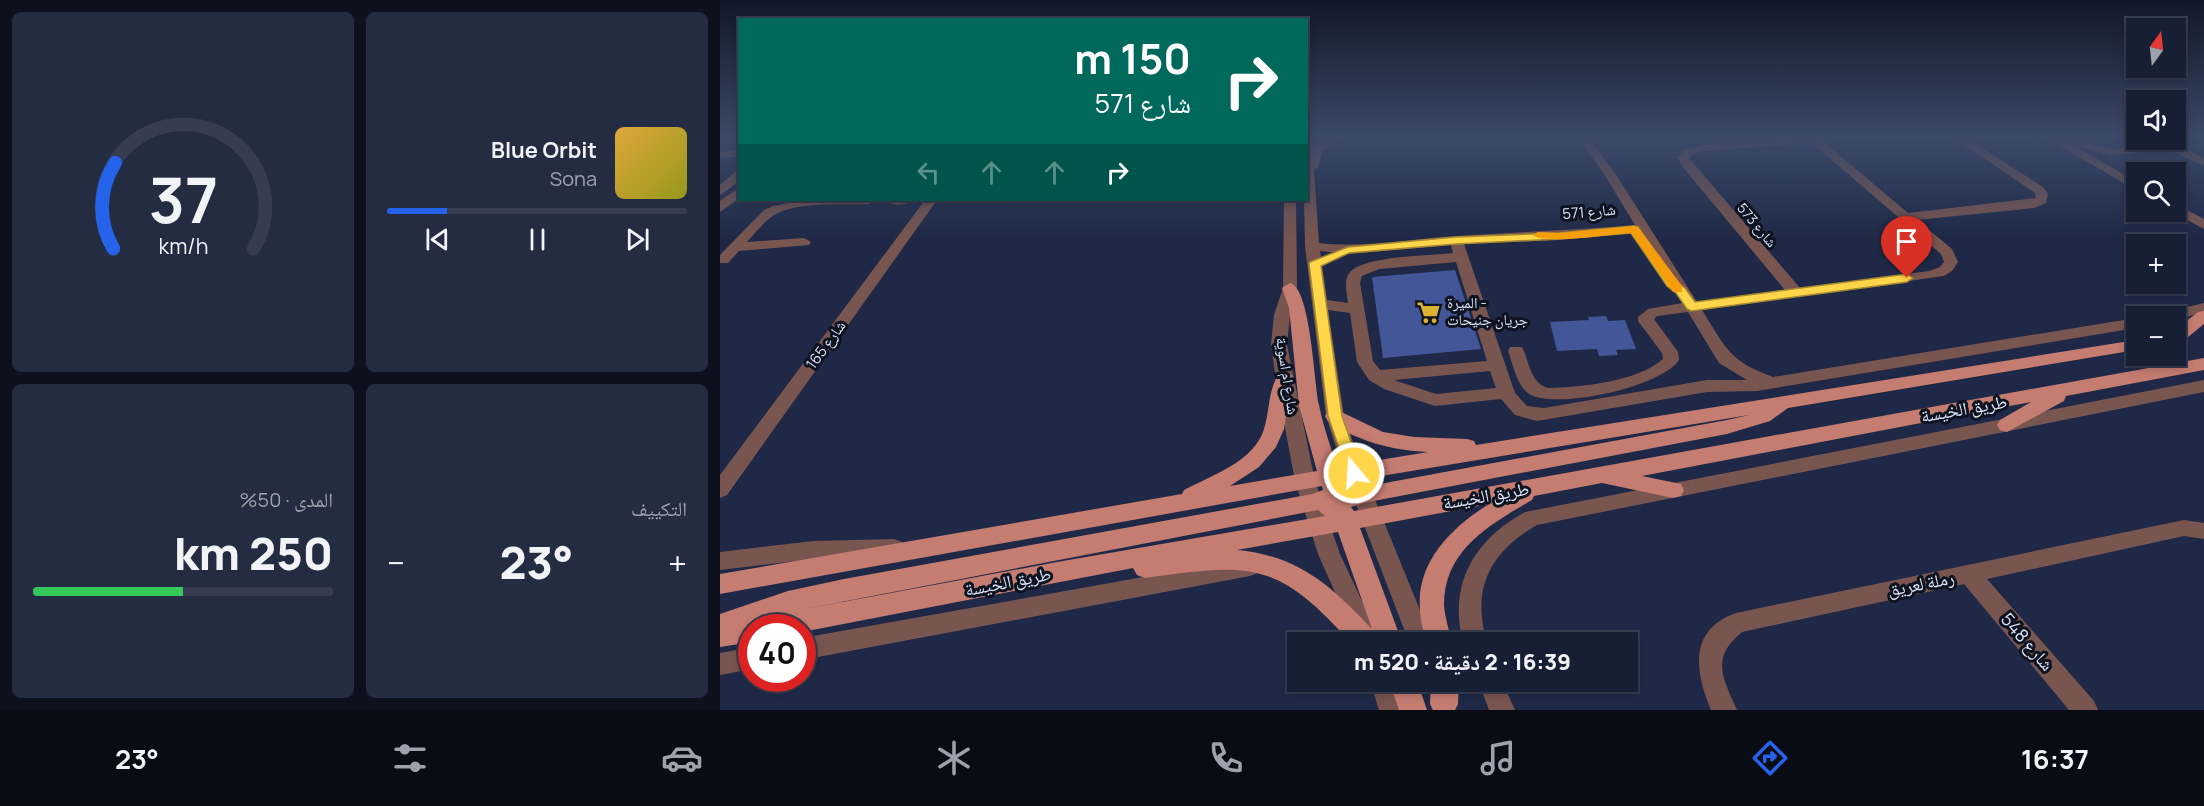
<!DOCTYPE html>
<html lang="ar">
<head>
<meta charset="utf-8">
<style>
	body { margin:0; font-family:Manrope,"Noto Naskh Arabic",sans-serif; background:#242c41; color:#f1f3f6; direction:rtl; height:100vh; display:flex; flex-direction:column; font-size:22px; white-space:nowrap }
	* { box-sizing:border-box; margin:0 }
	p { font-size:20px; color:#9ea2ad }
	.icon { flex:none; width:33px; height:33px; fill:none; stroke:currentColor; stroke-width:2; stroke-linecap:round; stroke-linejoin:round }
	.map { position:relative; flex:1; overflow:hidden; direction:ltr }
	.panel { display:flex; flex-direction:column; gap:12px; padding:12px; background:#0d111d; width:720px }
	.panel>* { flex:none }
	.banner { position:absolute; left:18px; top:18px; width:570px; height:183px; border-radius:0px; box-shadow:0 3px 9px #0003,0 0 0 2px #363d50; direction:rtl; background:#00695c; color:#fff; overflow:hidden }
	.needle { width:39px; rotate:15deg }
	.buttons { position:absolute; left:1406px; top:18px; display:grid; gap:12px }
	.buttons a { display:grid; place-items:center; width:60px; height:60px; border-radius:0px; background:#171f35; box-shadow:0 3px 9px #0003,0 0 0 2px #363d50; font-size:30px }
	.speed { position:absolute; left:18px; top:614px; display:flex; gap:12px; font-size:30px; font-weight:700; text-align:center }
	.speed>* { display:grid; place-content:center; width:78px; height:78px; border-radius:50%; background:#171f35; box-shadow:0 3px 9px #0003,0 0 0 2px #363d50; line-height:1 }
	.speed .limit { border:9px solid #d22; background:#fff; color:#111 }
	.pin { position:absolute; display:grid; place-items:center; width:51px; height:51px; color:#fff; margin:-62px -26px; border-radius:50% 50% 50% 0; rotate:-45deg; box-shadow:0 0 6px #0007 }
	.pin .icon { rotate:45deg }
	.me { position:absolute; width:66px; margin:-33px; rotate:342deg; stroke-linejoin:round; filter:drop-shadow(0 0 4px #0008) }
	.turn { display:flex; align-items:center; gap:21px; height:126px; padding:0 18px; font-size:27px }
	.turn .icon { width:78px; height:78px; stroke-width:2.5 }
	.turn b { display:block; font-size:42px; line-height:51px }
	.lanes { display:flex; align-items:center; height:57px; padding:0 18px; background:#0003; justify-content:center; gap:30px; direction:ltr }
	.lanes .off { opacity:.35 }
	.big { font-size:45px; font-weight:800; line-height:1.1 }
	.panel .widget { flex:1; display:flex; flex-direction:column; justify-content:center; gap:9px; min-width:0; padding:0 21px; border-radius:9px; background:#242c41 }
	.panel .dial { align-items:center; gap:0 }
	.dial svg { height:156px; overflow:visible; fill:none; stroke:#363d50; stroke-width:7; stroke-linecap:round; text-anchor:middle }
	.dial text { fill:#f1f3f6; stroke:none }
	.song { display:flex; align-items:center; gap:18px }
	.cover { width:72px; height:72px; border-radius:9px; background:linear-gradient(135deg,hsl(40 70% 55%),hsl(60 70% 35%)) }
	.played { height:6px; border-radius:3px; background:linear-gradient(90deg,#2563eb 20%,#363d50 20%) }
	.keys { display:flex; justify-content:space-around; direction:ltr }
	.heat { display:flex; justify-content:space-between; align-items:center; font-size:33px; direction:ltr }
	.charge { height:9px; border-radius:4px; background:linear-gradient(90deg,#34c759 50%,#363d50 0) }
	.panel .tiles { flex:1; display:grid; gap:12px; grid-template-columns:repeat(2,1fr) }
	.trip { position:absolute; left:567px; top:632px; width:351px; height:60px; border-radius:0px; background:#171f35; box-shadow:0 3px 9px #0003,0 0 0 2px #363d50; font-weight:800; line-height:60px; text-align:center; direction:rtl }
	.menu { display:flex; height:96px; justify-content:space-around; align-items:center; background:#090c15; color:#9ea2ad }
	.menu .icon { width:42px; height:42px }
	.menu .selected { color:#2563eb }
	.menu b { font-size:27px; color:#f1f3f6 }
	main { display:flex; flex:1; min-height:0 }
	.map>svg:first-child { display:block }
	.building { fill:#425698 }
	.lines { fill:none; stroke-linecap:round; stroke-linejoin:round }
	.minor { fill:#78554f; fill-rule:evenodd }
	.major { fill:#c57c71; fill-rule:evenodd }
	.route { fill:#ffd54a; stroke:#a68a30; stroke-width:1.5 }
	.slow { fill:#f59e0b }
	.labels { text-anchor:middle; stroke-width:6; stroke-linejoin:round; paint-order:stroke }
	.far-street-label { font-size:14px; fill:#dce4f8; stroke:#0e1320 }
	.street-label { font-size:15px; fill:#dce4f8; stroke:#0e1320 }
	.poi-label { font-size:15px; fill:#dce4f8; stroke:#0e1320; text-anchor:start }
	.near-street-label { font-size:18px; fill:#dce4f8; stroke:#0e1320 }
</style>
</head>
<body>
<main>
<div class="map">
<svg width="1484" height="710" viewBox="0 0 1484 710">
	<rect width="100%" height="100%" fill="#1f2947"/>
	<g class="building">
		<path d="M735,270L761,349L663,358L652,277Z"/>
		<path d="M886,316L888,321L905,320L916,349L896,350L898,355L879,356L877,349L837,351L830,322L869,320L868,317Z"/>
	</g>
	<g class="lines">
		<g class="minor">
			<path d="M586,138H593V147L606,138H619L602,151L598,167L594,170L599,243C645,248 690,239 736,236C796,232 855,230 915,225L884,174L858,138H869L895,173L977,302L1065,290L962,166L957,157L966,149L984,145L1066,138H1121L1104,142L1188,213L1316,198L1315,193L1234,138H1247L1323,187L1328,194L1326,203L1314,208L1197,220L1232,249L1238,262L1232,271L1224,276L982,310C1006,348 1009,361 1053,377L1416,318V328L1037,391L987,392L817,421L795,415L781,399L715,406L664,389L649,380L637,362L630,313L608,310L624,416L644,473L713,642H689L624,473L606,416L585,246L584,200H586ZM1092,143L1221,254L1224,262L1220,267L1209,271L1080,288L969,158L974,154L984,151ZM919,232L963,303L928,309L918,317V321L942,353L943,359C917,382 861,387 828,388C812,384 809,364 804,351L802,347H790L788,351C793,364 797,388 811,395C840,409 941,387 959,360L958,352L934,319L937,316L968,312L999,363L1027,380H987L824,408L807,406L795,393L744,244L839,240ZM731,245L733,253C712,256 638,255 628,275C624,283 627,294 628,303L607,300L600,251L628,254ZM736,262L767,361L660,370L653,361L640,283L642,276L659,269ZM770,371L776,388L716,394L674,380Z"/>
			<path d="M1326,138H1340L1349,143L1354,140L1391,149L1439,145L1436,142L1438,140H1446L1484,158V166L1450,150L1391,155L1354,146L1416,181V190Z"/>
			<path d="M20,150V156L0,158V152Z"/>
			<path d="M16,171H20V181L0,195V185Z"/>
			<path d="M20,187V198L0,212V201Z"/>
			<path d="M84,200H155L149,204C122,205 77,201 54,215C44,222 35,233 27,242L84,238L91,242L89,245L19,251L8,263H0V255L44,210L53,206Z"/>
			<path d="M164,200H193C187,206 170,206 164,200Z"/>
			<path d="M205,200H217L7,495L0,498V475Z"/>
			<path d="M564,200H576L577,288L570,315L567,345L595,481L620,554L661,642H637L598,554L575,481L556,379L551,345L554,315L563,288Z"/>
			<path d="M1455,204L1484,219V229L1452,212H1455Z"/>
			<path d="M1484,303V313L1455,319V316H1439L1442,313Z"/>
			<path d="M1484,380V392L817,525C770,552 751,589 767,642H743C728,584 754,540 805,512Z"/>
			<path d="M1464,520L1484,523V539L1464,536L1267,579L1374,701L1378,710H1349L1244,584L1022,632C990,658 1003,678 1017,710H991C975,672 968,630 1016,613Z"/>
			<path d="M174,539L182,542L185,548L182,554L174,557L93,559L0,570V552L93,541Z"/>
			<path d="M530,558L538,561L541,567L538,573L530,576L82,660V638Z"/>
			<path d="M32,647V669L0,675V653Z"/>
			<path d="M650,681H674L685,710H659Z"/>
			<path d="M758,681H782L795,710H769Z"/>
		</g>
		<g class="major">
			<path d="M570,283C591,288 594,384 599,405C603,426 611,447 617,467L708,452C671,450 639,442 608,421L605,416L608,411L615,409L663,432L694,437L747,439L754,441L756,445L1416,340V350L1068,408L1050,421L1007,434L643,503L631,507L634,511L1484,358V370L1346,396L1344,401L1287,432L1280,430L1277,425L1280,420L1311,402L922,476L961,484L964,490L961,496L953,498L882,483L814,496L812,500C769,525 724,550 724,605C725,618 729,630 732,642H706C704,631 700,620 700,609C696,562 732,527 769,504L640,528L682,642H630C557,560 530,563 425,578L417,575L413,568L82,632V627H32V642L0,647V614L68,591L124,579L592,494L603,490L602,486L0,594V574L462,494L464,490C492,475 534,462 544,429C550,410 548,391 558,375H572L574,379L569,397L564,429L556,447L539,467L510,486L597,471L579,406L569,308L562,288ZM1029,415L1007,420L638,488L643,479ZM598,510L605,516L337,562L85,609ZM618,532L652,629C610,585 579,556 517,550Z"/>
			<path d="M1484,311V324L1462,342L1455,343V330L1478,312Z"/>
			<path d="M669,681H697L707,710H679Z"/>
			<path d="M711,681H739L738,704L735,710H713L710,704Z"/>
		</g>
	</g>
	<linearGradient id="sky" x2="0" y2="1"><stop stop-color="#111727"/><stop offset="0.58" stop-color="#3c4969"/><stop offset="1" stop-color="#3c4969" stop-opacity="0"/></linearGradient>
	<rect width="1484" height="238" fill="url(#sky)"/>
	<path class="route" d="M914,226L918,227L955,281L965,288L975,302L1187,274L1193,278L1187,282L971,311L967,309L956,293L947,286L911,233L839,239L736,244L629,253L601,266L622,416L642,473L640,477H629L608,416L589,264L590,262L628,247L736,237L839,233Z"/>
	<path class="slow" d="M914,226L918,227L962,286V292H953L911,233C893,234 824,245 813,235L818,232L839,233Z"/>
	<defs>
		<symbol id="supermarket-bare" viewBox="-9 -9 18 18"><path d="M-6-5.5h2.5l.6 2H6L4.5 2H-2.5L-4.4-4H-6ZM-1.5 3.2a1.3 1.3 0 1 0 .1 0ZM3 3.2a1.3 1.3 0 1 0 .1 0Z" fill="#dcb233" stroke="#0e1320" stroke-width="2.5" paint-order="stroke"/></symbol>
	</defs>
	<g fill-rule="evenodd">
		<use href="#supermarket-bare" x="692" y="296" width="33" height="33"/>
	</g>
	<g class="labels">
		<g class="far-street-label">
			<text transform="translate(1037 225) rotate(50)" y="5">شارع 573</text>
		</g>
		<g class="street-label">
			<text transform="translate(869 212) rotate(-5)" y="5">شارع 571</text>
			<text transform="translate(106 345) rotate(-54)" y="5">شارع 165</text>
			<text transform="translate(567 376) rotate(81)" y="5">شارع ام اسوية</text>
		</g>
		<g class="poi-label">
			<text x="727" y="308">الميرة -<tspan x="727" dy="17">جريان جنيحات</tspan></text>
		</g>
		<g class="near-street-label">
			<text transform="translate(1244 409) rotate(-10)" y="6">طريق الخيسة</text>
			<text transform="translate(766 496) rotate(-10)" y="6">طريق الخيسة</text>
			<text transform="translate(288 582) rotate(-11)" y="6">طريق الخيسة</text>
			<text transform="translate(1201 584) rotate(-11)" y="6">رملة لعريق</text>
			<text transform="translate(1307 642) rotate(49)" y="6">شارع 548</text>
		</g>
	</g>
</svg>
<div class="buttons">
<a><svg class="needle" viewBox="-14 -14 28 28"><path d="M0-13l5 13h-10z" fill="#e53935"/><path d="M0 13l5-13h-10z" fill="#9ea2ad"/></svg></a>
<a><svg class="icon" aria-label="sound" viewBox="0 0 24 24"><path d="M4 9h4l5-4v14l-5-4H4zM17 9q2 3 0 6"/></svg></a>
<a><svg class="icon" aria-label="search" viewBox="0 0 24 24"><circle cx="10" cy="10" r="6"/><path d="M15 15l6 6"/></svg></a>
<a>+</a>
<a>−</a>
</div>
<div class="speed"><div class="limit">40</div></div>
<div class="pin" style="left:1187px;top:278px;background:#d93025"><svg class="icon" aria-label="arrive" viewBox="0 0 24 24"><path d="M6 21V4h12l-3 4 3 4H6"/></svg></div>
<svg class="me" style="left:634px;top:473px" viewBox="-20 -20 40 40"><circle r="17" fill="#ffd54a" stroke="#fff" stroke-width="3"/><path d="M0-11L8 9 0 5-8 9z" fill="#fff"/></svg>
<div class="trip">16:39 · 2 دقيقة · 520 m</div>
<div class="banner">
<div class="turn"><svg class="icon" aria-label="right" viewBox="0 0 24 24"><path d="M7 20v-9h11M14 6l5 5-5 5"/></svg><div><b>150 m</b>شارع 571</div></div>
<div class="lanes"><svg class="icon off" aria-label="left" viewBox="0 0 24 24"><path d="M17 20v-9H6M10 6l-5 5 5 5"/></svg><svg class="icon off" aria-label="ahead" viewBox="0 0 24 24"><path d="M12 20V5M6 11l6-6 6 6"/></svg><svg class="icon off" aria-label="ahead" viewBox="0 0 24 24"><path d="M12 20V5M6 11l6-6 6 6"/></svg><svg class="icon" aria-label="right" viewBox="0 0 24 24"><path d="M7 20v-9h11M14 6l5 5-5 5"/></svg></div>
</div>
</div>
<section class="panel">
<div class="tiles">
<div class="widget">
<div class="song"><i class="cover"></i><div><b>Blue Orbit</b><p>Sona</p></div></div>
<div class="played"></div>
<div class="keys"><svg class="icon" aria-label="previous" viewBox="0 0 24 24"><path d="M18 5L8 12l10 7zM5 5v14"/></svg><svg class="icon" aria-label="pause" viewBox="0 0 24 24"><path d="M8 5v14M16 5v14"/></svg><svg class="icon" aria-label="next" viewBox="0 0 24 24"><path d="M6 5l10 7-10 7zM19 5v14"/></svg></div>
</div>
<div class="widget dial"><svg viewBox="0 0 100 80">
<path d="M14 69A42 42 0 1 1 86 69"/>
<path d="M14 69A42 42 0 0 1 15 25" stroke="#2563eb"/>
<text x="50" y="56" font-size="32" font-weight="700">37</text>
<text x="50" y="72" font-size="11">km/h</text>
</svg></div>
<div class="widget"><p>التكييف</p>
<div class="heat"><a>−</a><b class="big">23°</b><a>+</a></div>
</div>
<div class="widget"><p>المدى · 50%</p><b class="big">250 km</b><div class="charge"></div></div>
</div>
</section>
</main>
<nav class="menu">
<b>16:37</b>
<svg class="icon selected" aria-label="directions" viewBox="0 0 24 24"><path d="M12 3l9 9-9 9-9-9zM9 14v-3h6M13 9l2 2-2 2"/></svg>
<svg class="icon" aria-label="music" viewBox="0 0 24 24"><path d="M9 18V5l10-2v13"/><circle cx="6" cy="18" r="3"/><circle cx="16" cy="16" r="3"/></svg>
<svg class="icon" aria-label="phone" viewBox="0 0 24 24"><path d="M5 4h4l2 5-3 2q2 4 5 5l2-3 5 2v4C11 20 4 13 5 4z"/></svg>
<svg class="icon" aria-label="climate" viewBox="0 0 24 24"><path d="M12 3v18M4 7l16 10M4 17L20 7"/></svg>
<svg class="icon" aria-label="car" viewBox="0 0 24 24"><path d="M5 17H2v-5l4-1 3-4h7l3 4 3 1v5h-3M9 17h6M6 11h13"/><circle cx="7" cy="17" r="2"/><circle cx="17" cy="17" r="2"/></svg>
<svg class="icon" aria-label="filters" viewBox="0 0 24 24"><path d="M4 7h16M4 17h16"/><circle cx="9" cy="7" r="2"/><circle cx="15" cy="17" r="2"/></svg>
<b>23°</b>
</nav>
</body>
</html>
